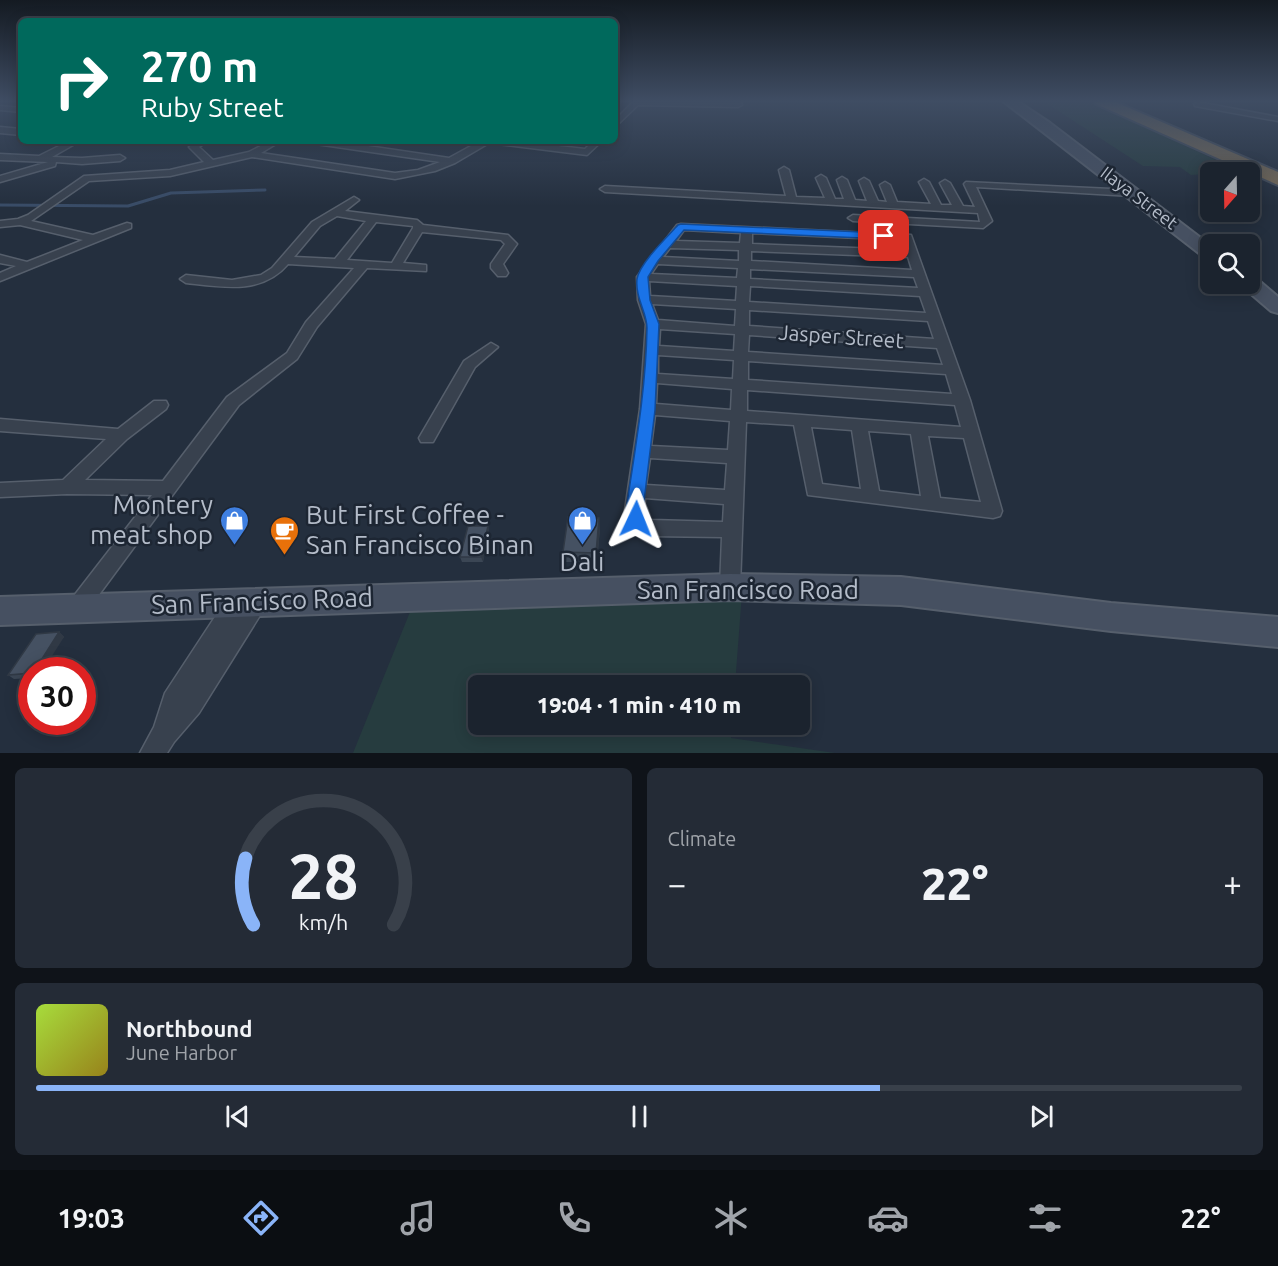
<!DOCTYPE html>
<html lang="en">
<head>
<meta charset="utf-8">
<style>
	body { margin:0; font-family:Ubuntu,sans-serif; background:#242b36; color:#f1f3f6; height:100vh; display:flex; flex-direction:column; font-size:22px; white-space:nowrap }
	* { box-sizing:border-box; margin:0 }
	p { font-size:20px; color:#a0a4aa }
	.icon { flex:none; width:33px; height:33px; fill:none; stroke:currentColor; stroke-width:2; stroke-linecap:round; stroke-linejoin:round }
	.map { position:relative; height:753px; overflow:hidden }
	.side { display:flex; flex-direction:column; gap:15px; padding:15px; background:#0f1319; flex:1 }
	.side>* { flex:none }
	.guide { position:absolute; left:18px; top:18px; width:600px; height:126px; border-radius:9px; box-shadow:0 3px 15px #0003,0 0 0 2px #39404a; background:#00695c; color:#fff; overflow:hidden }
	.needle { width:39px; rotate:200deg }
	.buttons { position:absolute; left:1200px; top:162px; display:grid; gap:12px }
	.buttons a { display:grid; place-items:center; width:60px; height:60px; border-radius:9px; background:#1b232e; box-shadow:0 3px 15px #0003,0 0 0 2px #39404a; font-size:30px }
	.speed { position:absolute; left:18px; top:657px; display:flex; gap:12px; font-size:30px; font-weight:700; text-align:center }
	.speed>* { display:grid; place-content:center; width:78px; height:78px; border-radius:50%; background:#1b232e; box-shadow:0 3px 15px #0003,0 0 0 2px #39404a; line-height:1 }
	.speed .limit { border:9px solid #d22; background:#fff; color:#111 }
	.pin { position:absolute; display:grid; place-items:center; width:51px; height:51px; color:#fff; margin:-26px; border-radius:12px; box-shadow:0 3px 9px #0006 }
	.me { position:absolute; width:66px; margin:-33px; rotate:2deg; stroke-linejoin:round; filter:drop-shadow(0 0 4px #0008) }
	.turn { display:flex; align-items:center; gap:21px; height:126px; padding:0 24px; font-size:27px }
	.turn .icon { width:78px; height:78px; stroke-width:2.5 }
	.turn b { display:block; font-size:42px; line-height:51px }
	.big { font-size:45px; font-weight:800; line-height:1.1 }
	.side .tile { flex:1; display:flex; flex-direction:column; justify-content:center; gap:9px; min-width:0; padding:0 21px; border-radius:9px; background:#242b36 }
	.side .dial { align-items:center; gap:0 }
	.dial svg { height:156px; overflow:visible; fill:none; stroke:#39404a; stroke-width:7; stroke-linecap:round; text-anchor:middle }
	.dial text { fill:#f1f3f6; stroke:none }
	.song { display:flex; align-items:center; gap:18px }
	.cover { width:72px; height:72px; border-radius:9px; background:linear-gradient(135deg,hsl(80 70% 55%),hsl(50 70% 35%)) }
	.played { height:6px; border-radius:3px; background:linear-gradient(90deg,#8ab4f8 70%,#39404a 70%) }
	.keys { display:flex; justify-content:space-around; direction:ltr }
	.heat { display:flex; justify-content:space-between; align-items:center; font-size:33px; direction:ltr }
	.side .tiles { flex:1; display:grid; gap:15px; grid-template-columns:1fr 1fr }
	.tile:last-child { grid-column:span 2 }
	.trip { position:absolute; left:468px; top:675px; width:342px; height:60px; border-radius:9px; background:#1b232e; box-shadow:0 3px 15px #0003,0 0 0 2px #39404a; font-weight:800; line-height:60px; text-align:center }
	.menu { display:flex; height:96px; justify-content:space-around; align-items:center; background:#0b0e12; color:#a0a4aa }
	.menu .icon { width:42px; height:42px }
	.menu .on { color:#8ab4f8 }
	.menu b { font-size:27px; color:#f1f3f6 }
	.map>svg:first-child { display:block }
	.green { fill:#263c3f }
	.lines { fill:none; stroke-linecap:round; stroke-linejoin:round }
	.stream { stroke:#394c67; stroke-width:3 }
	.street-casing { stroke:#565f6c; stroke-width:3 }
	.secondary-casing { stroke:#565f6c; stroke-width:4 }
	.highway-casing { stroke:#434c59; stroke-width:4 }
	.street { fill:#38414e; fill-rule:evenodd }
	.secondary { fill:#465061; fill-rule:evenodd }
	.highway { fill:#746855; fill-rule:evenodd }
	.wall { fill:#3b4654 }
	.shaded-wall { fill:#303945 }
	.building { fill:#455162; stroke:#303945; stroke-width:1.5 }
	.route { fill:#1a73e8; stroke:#114b97; stroke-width:1.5 }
	.labels { text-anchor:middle; stroke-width:5; stroke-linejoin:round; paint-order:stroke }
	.far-street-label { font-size:18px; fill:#b4bcc9; stroke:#1d2633 }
	.street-label { font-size:21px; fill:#b4bcc9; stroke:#1d2633 }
	.near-poi-label { font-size:26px; fill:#b4bcc9; stroke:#1d2633; text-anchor:end }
	.near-street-label { font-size:26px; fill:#b4bcc9; stroke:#1d2633 }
</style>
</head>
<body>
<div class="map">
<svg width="1278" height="753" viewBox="0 0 1278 753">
	<rect width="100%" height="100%" fill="#242f3e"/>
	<g class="green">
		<path d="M1043,101H1088L1242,172L1191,175L1180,167L1143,166Z"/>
		<path d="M742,593L735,685L478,686V724L732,725L731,738L835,753H353L412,607Z"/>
	</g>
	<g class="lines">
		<path class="stream" d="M0,205L128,206L171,193L265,190"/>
		<defs>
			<g id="street">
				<path d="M634,101H741L742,105L738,107L638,105L615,127V120Z"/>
				<path d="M1198,102L1278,117V121L1195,106L1194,104Z"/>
				<path d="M0,106L21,108V112L0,110Z"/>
				<path d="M0,127L21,129V135L0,133Z"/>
				<path d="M69,141H80L52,157L82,158L120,155L125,158L120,161L82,164L56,162L55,166L0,182V176L48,162L0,160V154L39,156Z"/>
				<path d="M198,141H208L199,147L213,160L249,152L270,141H281L261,153L395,173L418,170L440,162L316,144L312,141H334L449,158L480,141H514L585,149L593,141H602L587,155L489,143L455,163L435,171L395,179L252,157L170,176L89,181L31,221L93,235L127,223L131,224V228L0,281V273L16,266L0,263V255L27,262L83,240L20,225L0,227V221L18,219L28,215L84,176L170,170L204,162L189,147Z"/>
				<path d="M784,167L789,170L796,197L825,198L816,178L821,175L826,178L835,199H844L837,180L842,177L847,180L855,200L867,201L859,181L864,178L869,181L878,201L887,202L880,185L885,182L890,185L897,202L931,204L919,182L924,179L929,182L941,205H952L940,183L945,180L950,183L963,206L975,207L964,184L966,182L1132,190L1137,193L1132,196L976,187L992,221L983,228L853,221L848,218L853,215L980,222L978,213L605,192L600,189L605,186L786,196L779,170Z"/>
				<path d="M354,197L359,200L345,211L417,220L423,225L508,235L517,244L503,264L508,273L506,276H498L491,268V264L505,244L501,240L422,232L403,263L426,265V271L367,268L317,327L297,359L239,405L84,615L77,617L70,615L66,608L70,601L152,495L67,494L0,497V483L63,480L106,439L0,431V419L118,429L154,401H166L168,405L166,409L127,439L85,480L163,481L227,397L287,353L306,322L354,268L288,264C262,295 222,287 186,283L180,279L186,275L232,280L261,275L272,268L312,222ZM337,216L366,221L335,259L294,257L320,226ZM376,222L413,226V228L392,263L347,260Z"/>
				<path d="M681,224L911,235L970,400L1002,511L1000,516L993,518L808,495L794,425L746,422L740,587L737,593L730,596L723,593L720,587L722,537L650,536L634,529L625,510L640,409L646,324L638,300L637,277L677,225ZM684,230L741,233L740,243L676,241ZM752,233L902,240L906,250L752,244ZM670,248L739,250V261L663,257ZM751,251L908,257L912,270L751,261ZM658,264L738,268L737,278L651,274ZM750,269L914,277L918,288L750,279ZM649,281L737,286L736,301L650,296ZM750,286L920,296L926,313L749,302ZM652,304L736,309L735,326L658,320ZM749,310L928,321L934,339L749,326ZM660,329L735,334L734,351L659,346ZM749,335L937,348L943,365L748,352ZM658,355L734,360L733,379L658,374ZM748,361L946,374L952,394L748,380ZM657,383L732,389L731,410L656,404ZM747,390L955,405L961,427L747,411ZM655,415L730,421L728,450L651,446ZM811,427L852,430L861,489L822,484ZM868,431L911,434L921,496L879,491ZM928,436L964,438L981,502L940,498ZM650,458L727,463L725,490L646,485ZM645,498L724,504L723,522L651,520L644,514Z"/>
				<path d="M491,343L498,347L475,367L433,442H421L419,438L464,361Z"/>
				<path d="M237,592L244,594L247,600L251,594L258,592L265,594L269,601L199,713L174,742L167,753H140L154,727L165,693L230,594Z"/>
			</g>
			<g id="secondary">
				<path d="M1003,101H1017L1050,123L1210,245V258L1204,257Z"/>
				<path d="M1250,277L1257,279L1278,297V313L1271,311L1243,287L1241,284H1250Z"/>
				<path d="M730,574L901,577L1111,603L1278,617V647L1111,631L901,605L730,600L0,625V597Z"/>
			</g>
			<path id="highway" d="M1094,101H1113L1278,172V185L1096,104Z"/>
		</defs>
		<use href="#street" class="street-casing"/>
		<use href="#secondary" class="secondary-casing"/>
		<use href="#highway" class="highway-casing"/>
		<use href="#street" class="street"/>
		<use href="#secondary" class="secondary"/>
		<use href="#highway" class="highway"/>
	</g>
	<g class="wall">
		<path d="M488,526L489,531L483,562H462L460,557Z"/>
		<path d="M600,528L597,562H564L563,552Z"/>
		<path d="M59,632L64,637L32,670V678L14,679L8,675Z"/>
	</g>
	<g class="shaded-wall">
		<path d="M599,518L600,528L597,562L596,553Z"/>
		<path d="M488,526L489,531L483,562L481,557Z"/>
		<path d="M59,632L64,637L43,670H35Z"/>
	</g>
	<g class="building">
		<path d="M568,517L599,518L596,553L563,552Z"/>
		<path d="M468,526H488L481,557H460Z"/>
		<path d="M59,632L35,670H32V673L8,675L36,634Z"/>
	</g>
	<linearGradient id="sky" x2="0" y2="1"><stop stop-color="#141a22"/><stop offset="0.49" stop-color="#3f4d63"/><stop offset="1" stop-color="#3f4d63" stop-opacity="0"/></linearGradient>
	<rect width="1278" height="206" fill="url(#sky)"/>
	<path class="route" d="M681,224L884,233L889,236L884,239L684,230L658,261L648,277L650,300L659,324L655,410L643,510L644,519L642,524L636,526L630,524L626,510C635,450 646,389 647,328C647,312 635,298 637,279C639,264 667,237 678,225Z"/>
	<defs>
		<symbol id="shop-pin" viewBox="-11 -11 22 30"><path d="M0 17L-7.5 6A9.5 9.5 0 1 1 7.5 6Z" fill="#3f7fe0" stroke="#1d2633"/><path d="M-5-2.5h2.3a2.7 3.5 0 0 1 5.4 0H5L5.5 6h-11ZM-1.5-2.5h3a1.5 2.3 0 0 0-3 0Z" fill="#fff"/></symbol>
		<symbol id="cafe-pin" viewBox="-11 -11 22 30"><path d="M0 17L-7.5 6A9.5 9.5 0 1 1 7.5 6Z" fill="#e8710a" stroke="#1d2633"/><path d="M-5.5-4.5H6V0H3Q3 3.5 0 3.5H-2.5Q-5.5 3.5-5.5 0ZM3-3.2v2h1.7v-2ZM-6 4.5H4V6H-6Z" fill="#fff"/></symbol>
	</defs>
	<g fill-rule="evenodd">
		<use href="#shop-pin" x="218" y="504" width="33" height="45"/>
		<use href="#shop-pin" x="566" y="504" width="33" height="45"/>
		<use href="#cafe-pin" x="268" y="514" width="33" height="45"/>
	</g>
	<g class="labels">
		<g class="far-street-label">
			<text transform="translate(1139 198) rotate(37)" y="6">Ilaya Street</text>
		</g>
		<g class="street-label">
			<text transform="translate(841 337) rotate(4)" y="7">Jasper Street</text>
		</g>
		<g class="near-poi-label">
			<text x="213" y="514">Montery<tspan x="213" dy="30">meat shop</tspan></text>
			<text x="306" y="524" text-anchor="start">But First Coffee -<tspan x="306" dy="30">San Francisco Binan</tspan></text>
			<text x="582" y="571" text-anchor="middle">Dali</text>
		</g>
		<g class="near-street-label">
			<text x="748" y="599">San Francisco Road</text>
			<text transform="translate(262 601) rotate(-2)" y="9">San Francisco Road</text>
		</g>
	</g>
</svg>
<div class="buttons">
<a><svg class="needle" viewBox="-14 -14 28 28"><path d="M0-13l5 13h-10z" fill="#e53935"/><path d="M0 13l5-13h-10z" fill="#a0a4aa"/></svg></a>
<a><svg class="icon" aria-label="search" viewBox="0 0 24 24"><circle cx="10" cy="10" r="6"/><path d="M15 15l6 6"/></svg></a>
</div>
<div class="speed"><div class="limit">30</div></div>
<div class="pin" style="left:884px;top:236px;background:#d93025"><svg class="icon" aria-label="arrive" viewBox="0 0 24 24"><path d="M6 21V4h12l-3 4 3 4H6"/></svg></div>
<svg class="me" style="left:636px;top:519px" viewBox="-20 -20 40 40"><path d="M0-17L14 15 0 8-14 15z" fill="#1a73e8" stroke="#fff" stroke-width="4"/></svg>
<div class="trip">19:04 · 1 min · 410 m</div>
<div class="guide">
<div class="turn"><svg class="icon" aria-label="right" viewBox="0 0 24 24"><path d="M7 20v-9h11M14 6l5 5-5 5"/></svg><div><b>270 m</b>Ruby Street</div></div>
</div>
</div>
<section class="side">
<div class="tiles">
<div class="tile dial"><svg viewBox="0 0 100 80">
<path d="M14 69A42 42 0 1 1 86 69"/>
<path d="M14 69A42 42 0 0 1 10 35" stroke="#8ab4f8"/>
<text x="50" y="56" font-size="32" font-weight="700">28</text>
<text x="50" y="72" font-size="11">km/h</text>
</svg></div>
<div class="tile"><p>Climate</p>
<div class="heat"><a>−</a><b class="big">22°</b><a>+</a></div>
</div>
<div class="tile">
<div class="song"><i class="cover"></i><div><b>Northbound</b><p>June Harbor</p></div></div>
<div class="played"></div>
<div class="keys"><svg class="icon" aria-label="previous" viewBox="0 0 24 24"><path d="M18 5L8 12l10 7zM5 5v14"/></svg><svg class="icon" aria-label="pause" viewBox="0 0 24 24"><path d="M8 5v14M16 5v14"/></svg><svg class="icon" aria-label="next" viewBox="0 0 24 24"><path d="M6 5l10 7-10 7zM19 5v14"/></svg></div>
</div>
</div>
</section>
<nav class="menu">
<b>19:03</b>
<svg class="icon on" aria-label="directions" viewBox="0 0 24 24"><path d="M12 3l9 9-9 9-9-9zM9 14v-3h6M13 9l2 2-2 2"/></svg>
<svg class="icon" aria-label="music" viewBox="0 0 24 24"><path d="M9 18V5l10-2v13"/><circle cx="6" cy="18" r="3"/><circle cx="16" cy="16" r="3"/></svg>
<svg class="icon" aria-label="phone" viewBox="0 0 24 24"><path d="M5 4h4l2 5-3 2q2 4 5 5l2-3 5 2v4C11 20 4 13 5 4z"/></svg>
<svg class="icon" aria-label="climate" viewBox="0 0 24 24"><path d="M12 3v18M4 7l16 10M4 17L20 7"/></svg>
<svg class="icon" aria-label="car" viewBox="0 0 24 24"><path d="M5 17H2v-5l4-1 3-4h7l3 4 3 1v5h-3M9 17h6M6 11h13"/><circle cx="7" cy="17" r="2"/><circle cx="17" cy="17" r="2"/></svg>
<svg class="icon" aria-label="filters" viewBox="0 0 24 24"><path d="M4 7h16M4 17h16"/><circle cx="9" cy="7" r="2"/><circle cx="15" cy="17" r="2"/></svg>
<b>22°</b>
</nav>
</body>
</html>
